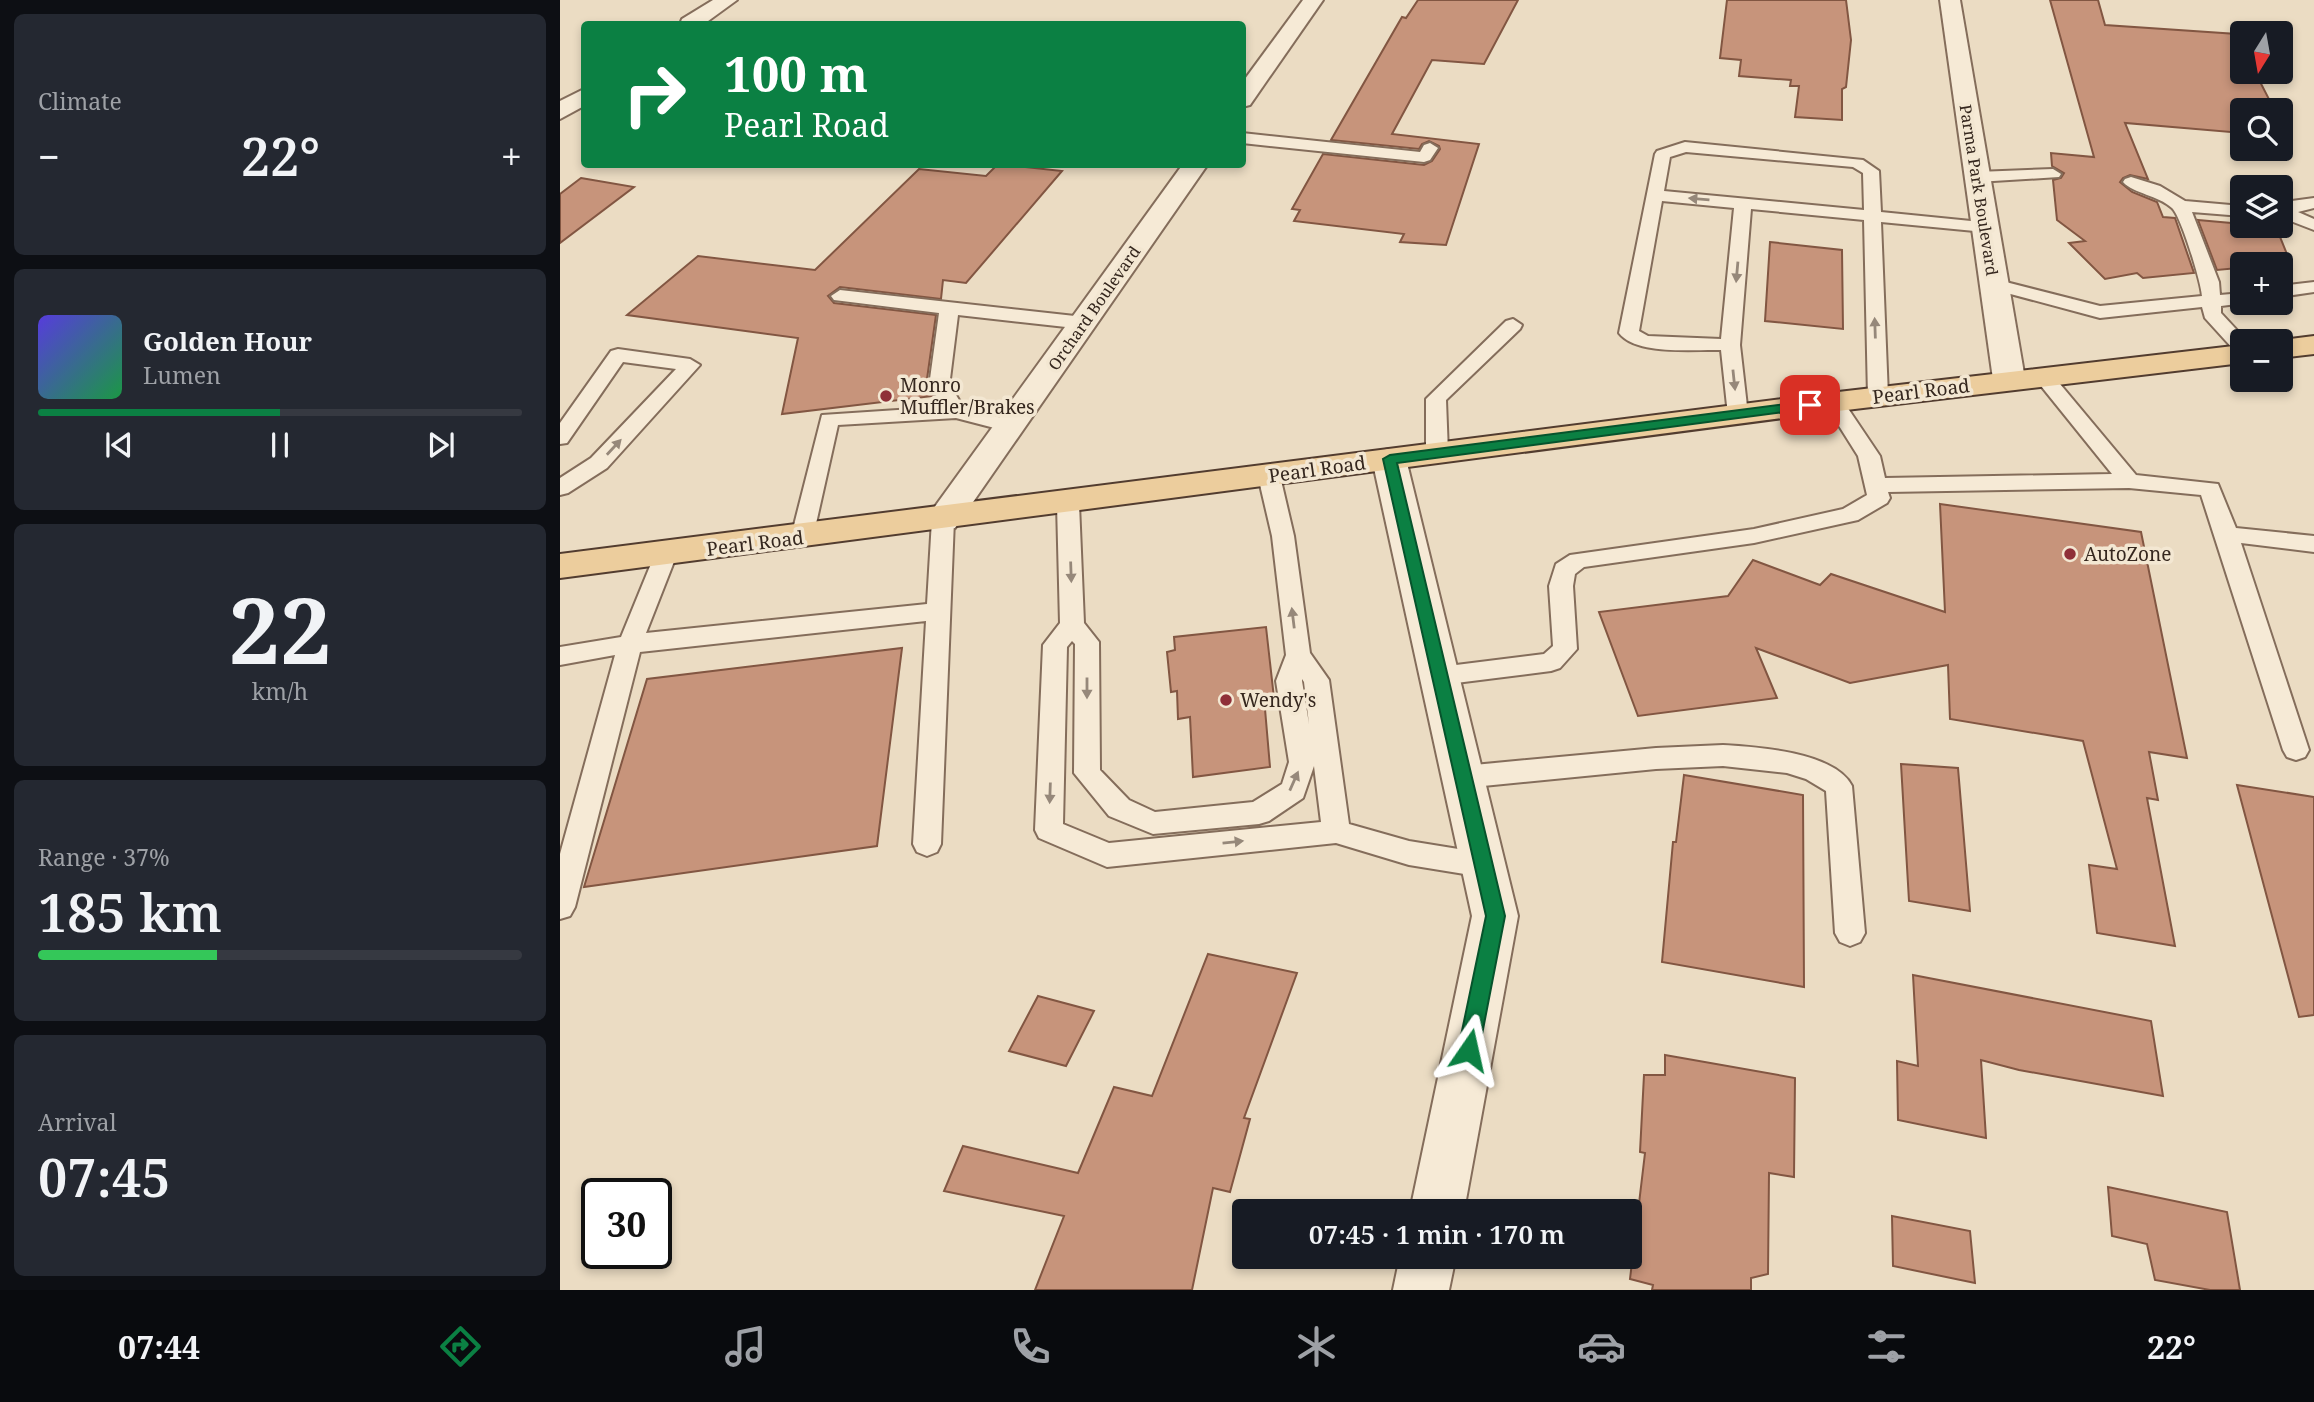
<!DOCTYPE html>
<html lang="en">
<head>
<meta charset="utf-8">
<style>
	body { margin:0; font-family:"Noto Serif",serif; background:#242831; color:#f1f3f6; height:100vh; display:flex; flex-direction:column; font-size:26px; white-space:nowrap }
	* { box-sizing:border-box; margin:0 }
	p { font-size:23px; color:#9ea1a6 }
	.icon { flex:none; width:38px; height:38px; fill:none; stroke:currentColor; stroke-width:2; stroke-linecap:round; stroke-linejoin:round }
	.map { position:relative; flex:1; overflow:hidden }
	.drawer { display:flex; flex-direction:column; gap:14px; padding:14px; background:#0d0f14; width:560px }
	.drawer>* { flex:none }
	.guide { position:absolute; left:21px; top:21px; width:665px; height:147px; border-radius:7px; box-shadow:0 4px 10px #0003; background:#0b8043; color:#fff; overflow:hidden }
	.needle { width:46px; rotate:191deg }
	.tools { position:absolute; left:1670px; top:21px; display:grid; gap:14px }
	.tools a { display:grid; place-items:center; width:63px; height:63px; border-radius:7px; background:#171b24; box-shadow:0 4px 10px #0003; font-size:35px }
	.speed { position:absolute; left:21px; top:1178px; display:flex; gap:14px; font-size:35px; font-weight:700; text-align:center }
	.speed>* { display:grid; place-content:center; width:91px; height:91px; border-radius:50%; background:#171b24; box-shadow:0 4px 10px #0003; line-height:1 }
	.speed .limit { border:4px solid #111; border-radius:10px; background:#fff; color:#111 }
	.pin { position:absolute; display:grid; place-items:center; width:60px; height:60px; color:#fff; margin:-30px; border-radius:14px; box-shadow:0 4px 10px #0006 }
	.me { position:absolute; width:77px; margin:-38px; rotate:11deg; stroke-linejoin:round; filter:drop-shadow(0 0 5px #0008) }
	.turn { display:flex; align-items:center; gap:24px; height:147px; padding:0 28px; font-size:32px }
	.turn .icon { width:91px; height:91px; stroke-width:2.5 }
	.turn b { display:block; font-size:49px; line-height:60px }
	.big { font-size:52px; font-weight:600; line-height:1.1 }
	.drawer .widget { flex:1; display:flex; flex-direction:column; justify-content:center; gap:10px; min-width:0; padding:0 24px; border-radius:10px; background:#242831 }
	.drawer .dial { align-items:center; gap:0 }
	.dial b { font-size:91px; line-height:1 }
	.song { display:flex; align-items:center; gap:21px }
	.cover { width:84px; height:84px; border-radius:10px; background:linear-gradient(135deg,hsl(250 70% 55%),hsl(140 70% 35%)) }
	.played { height:7px; border-radius:4px; background:linear-gradient(90deg,#0b8043 50%,#363941 50%) }
	.keys { display:flex; justify-content:space-around; direction:ltr }
	.heat { display:flex; justify-content:space-between; align-items:center; font-size:38px; direction:ltr }
	.charge { height:10px; border-radius:5px; background:linear-gradient(90deg,#34c759 37%,#363941 0) }
	.trip { position:absolute; left:672px; top:1199px; width:410px; height:70px; border-radius:7px; background:#171b24; box-shadow:0 4px 10px #0003; font-weight:600; line-height:70px; text-align:center }
	.tabs { display:flex; height:112px; justify-content:space-around; align-items:center; background:#090b0e; color:#9ea1a6 }
	.tabs .icon { width:49px; height:49px }
	.tabs .selected { color:#0b8043 }
	.tabs b { font-size:32px; color:#f1f3f6 }
	main { display:flex; flex:1; min-height:0 }
	.map>svg:first-child { display:block }
	.building { fill:#c7947b; stroke:#825642; stroke-width:2 }
	.lines { fill:none; stroke-linecap:round; stroke-linejoin:round }
	.lane-casing { stroke:#846d5b; stroke-width:4 }
	.street-casing { stroke:#846d5b; stroke-width:4 }
	.primary-casing { stroke:#523c2f; stroke-width:4 }
	.lane { fill:#f6ead6; fill-rule:evenodd }
	.street { fill:#f6ead6; fill-rule:evenodd }
	.primary { fill:#eccd9d; fill-rule:evenodd }
	.oneway { fill:#96887a }
	.route { fill:#0b8043; stroke:#07532c; stroke-width:2 }
	.poi-dot { fill:#8f2f38; stroke:#f3e7d2; stroke-width:2.5 }
	.labels { text-anchor:middle; stroke-width:7; stroke-linejoin:round; paint-order:stroke }
	.far-street-label { font-size:16px; fill:#35271e; stroke:#f3e7d2 }
	.poi-label { font-size:19px; fill:#35271e; stroke:#f3e7d2; text-anchor:start }
	.street-label { font-size:19px; fill:#35271e; stroke:#f3e7d2 }
</style>
</head>
<body>
<main>
<section class="drawer">
<div class="widget"><p>Climate</p>
<div class="heat"><a>−</a><b class="big">22°</b><a>+</a></div>
</div>
<div class="widget">
<div class="song"><i class="cover"></i><div><b>Golden Hour</b><p>Lumen</p></div></div>
<div class="played"></div>
<div class="keys"><svg class="icon" aria-label="previous" viewBox="0 0 24 24"><path d="M18 5L8 12l10 7zM5 5v14"/></svg><svg class="icon" aria-label="pause" viewBox="0 0 24 24"><path d="M8 5v14M16 5v14"/></svg><svg class="icon" aria-label="next" viewBox="0 0 24 24"><path d="M6 5l10 7-10 7zM19 5v14"/></svg></div>
</div>
<div class="widget dial"><b>22</b><p>km/h</p></div>
<div class="widget"><p>Range · 37%</p><b class="big">185 km</b><div class="charge"></div></div>
<div class="widget"><p>Arrival</p><b class="big">07:45</b></div>
</section>
<div class="map">
<svg width="1754" height="1290" viewBox="0 0 1754 1290">
	<rect width="100%" height="100%" fill="#ebdcc3"/>
	<g class="building">
		<path d="M858,0H958L924,64L872,60L832,134L919,144L886,245L840,242L844,234L734,221L740,210L732,209L763,154L864,165L872,161L880,149L879,146L869,141L862,144L859,149L771,140L842,17L846,18Z"/>
		<path d="M1167,0H1286L1291,40L1286,87L1282,89V120L1235,117L1239,86H1230L1231,80L1179,76L1181,60L1160,58Z"/>
		<path d="M1490,0H1538L1545,25L1677,34L1682,44V72H1695L1712,105L1682,102V133L1565,123L1588,179L1570,175L1563,178L1560,182L1572,192L1597,202L1603,217L1615,218L1634,273L1583,278L1577,273L1545,279L1509,243L1525,241L1497,220L1493,180L1501,178L1504,173L1492,166L1491,153L1534,157Z"/>
		<path d="M438,164L502,171L406,283L383,280L381,299L280,287L268,296L274,303L376,315L367,379L373,396L222,414L238,338L67,315L138,256L255,270L359,169L426,176Z"/>
		<path d="M21,178L74,187L0,243V194Z"/>
		<path d="M1638,220L1716,227L1731,264H1682V270L1678,268L1657,270Z"/>
		<path d="M1210,242L1282,250L1283,329L1205,321Z"/>
		<path d="M1380,504L1581,532L1627,758L1589,752L1598,800L1587,798L1615,946L1537,933L1529,865L1557,869L1523,741L1390,719L1388,665L1290,683L1196,648L1217,698L1078,716L1039,612L1168,596L1193,560L1260,585L1271,574L1385,612Z"/>
		<path d="M706,627L715,707L705,709L710,767L633,777L630,717L618,719L617,691L611,692L607,652L615,650L614,637Z"/>
		<path d="M342,648L317,846L24,887L87,679Z"/>
		<path d="M1341,764L1398,768L1410,911L1349,901Z"/>
		<path d="M1124,775L1243,795L1244,987L1102,962L1113,842H1116Z"/>
		<path d="M1677,785L1754,797V1015L1739,1017Z"/>
		<path d="M648,954L737,973L684,1118L690,1119L670,1192L653,1188L632,1290H475L504,1216L384,1191L403,1146L518,1173L554,1087L592,1096Z"/>
		<path d="M1353,975L1591,1021L1603,1096L1459,1070L1421,1060L1426,1138L1338,1120L1337,1061L1358,1066Z"/>
		<path d="M478,996L534,1011L506,1066L449,1051Z"/>
		<path d="M1105,1055L1235,1078L1234,1177L1209,1173L1208,1274L1191,1278V1290H1092L1093,1285L1070,1279L1085,1153L1080,1152L1084,1075H1105Z"/>
		<path d="M1548,1187L1667,1212L1680,1290H1650L1595,1280L1587,1244L1552,1236Z"/>
		<path d="M1332,1216L1410,1231L1415,1283L1333,1266Z"/>
	</g>
	<g class="lines">
		<defs>
			<g id="lane">
				<path d="M682,133L860,152L864,145L870,143L878,148L870,160L864,162L682,143Z"/>
				<path d="M1125,142L1303,160L1319,171L1321,212L1431,223L1434,227L1431,231L1425,232L1321,222L1328,396L1325,400H1311L1308,396L1304,220L1191,209L1180,345L1188,415L1185,419H1171L1168,415L1161,350C1134,349 1077,356 1059,333L1095,154L1097,151ZM1126,152L1293,167L1303,173L1304,210L1104,191L1110,157ZM1102,201L1174,208L1161,339L1088,336L1079,331Z"/>
				<path d="M1493,169L1501,174L1499,177L1417,182L1409,177L1417,172Z"/>
				<path d="M1571,177L1600,186L1625,201L1682,206V216L1632,212L1659,282L1660,295L1682,293V303H1685L1661,306V313L1687,341H1682V353L1675,351L1645,318L1642,307L1540,318L1428,288L1425,284L1434,279L1540,306L1642,296C1641,282 1621,216 1612,208C1598,195 1574,194 1563,182L1565,179Z"/>
				<path d="M1754,198V208L1738,212L1754,219V230L1723,218L1721,214L1725,202Z"/>
				<path d="M1754,282V292L1720,297V286Z"/>
				<path d="M280,290L524,317L533,323L524,329L398,315L390,379L391,387L404,408L457,422L460,426L457,430L450,432L396,418L278,425L253,537L250,542L242,544L234,542L231,537L262,415L383,407L371,387L370,379L379,313L274,300L271,296Z"/>
				<path d="M953,319L962,325L960,329L886,400L888,453L884,458H870L866,453V399L946,321Z"/>
				<path d="M58,349L130,359L140,365L47,468L8,493L0,495V478L31,458L116,369L63,362L7,443L0,444V423L51,351Z"/>
				<path d="M1483,370L1490,372L1576,475L1658,484L1676,528L1754,536V552L1681,543L1749,750L1745,757L1736,760L1727,757L1723,750L1641,495L1569,488L1328,492L1330,498L1327,503L1298,520L1194,543L1024,567L1015,574L1013,586L1017,649L1000,668L991,671L880,685L871,683L867,676L871,669L880,667L984,654L993,646L989,586L996,564L1010,555L1194,529L1283,509L1307,495L1298,456L1264,402L1267,398H1281L1320,456L1325,478L1552,474L1473,376L1476,372Z"/>
				<path d="M709,469L717,471L720,476L734,536L750,653L769,680L789,824L849,841L923,853L933,857L937,865L933,873L923,877L849,865L776,843L547,867L479,838L475,830L483,645L500,623L497,504L500,499H516L519,504L524,623L539,642L540,770L569,800L595,812L693,802L722,784L729,762L716,681L726,655L712,536L698,476L701,471ZM512,641L515,644L514,773L549,816L593,834L699,824L709,821L743,798L754,766L761,822L549,843L503,824L507,647ZM742,679L744,682L749,724L742,681Z"/>
				<path d="M383,513L391,515L394,520L381,844L377,852L367,856L357,852L353,844L366,621L80,652L15,907L10,916L0,919V854L55,655L0,665V647L61,637L95,554L98,549L106,546L114,549L117,554L86,633L367,604L372,520L375,515Z"/>
				<path d="M1163,745C1197,747 1275,752 1292,786L1305,933L1300,942L1290,946L1280,942L1275,933L1266,791L1246,779L1227,773L1163,766L1096,769L903,788L894,784L890,777L894,770L903,766L1096,748Z"/>
			</g>
			<g id="street">
				<path d="M153,0H177L144,24H120L122,19Z"/>
				<path d="M743,0H763L690,105L682,107V83Z"/>
				<path d="M1380,0H1400L1465,379L1460,386L1449,388L1438,386L1433,379Z"/>
				<path d="M24,89V106L0,119V101Z"/>
				<path d="M623,164H648L395,528L383,531L371,528L365,520L371,512Z"/>
				<path d="M829,449L841,452L846,459L958,916L904,1211H850L912,916L812,459L817,452Z"/>
				<path d="M840,1256H896L889,1290H833Z"/>
			</g>
			<g id="primary">
				<path d="M1754,336V354L1720,358V341H1715Z"/>
				<path d="M1682,345V363L1261,413L0,578V554L1261,394Z"/>
			</g>
		</defs>
		<use href="#lane" class="lane-casing"/>
		<use href="#street" class="street-casing"/>
		<use href="#primary" class="primary-casing"/>
		<use href="#lane" class="lane"/>
		<use href="#street" class="street"/>
		<use href="#primary" class="primary"/>
	</g>
	<defs><path id="oneway-solid" d="M-6-.8H1V-3.2L6.5 0L1 3.2V.8H-6Z" transform="scale(1.75)"/></defs>
	<g class="oneway">
		<use href="#oneway-solid" transform="translate(1139 199) rotate(-175)"/>
		<use href="#oneway-solid" transform="translate(1177 272) rotate(95)"/>
		<use href="#oneway-solid" transform="translate(1315 328) rotate(-92)"/>
		<use href="#oneway-solid" transform="translate(1174 380) rotate(84)"/>
		<use href="#oneway-solid" transform="translate(54 447) rotate(-47)"/>
		<use href="#oneway-solid" transform="translate(511 572) rotate(88)"/>
		<use href="#oneway-solid" transform="translate(733 618) rotate(-97)"/>
		<use href="#oneway-solid" transform="translate(527 688) rotate(90)"/>
		<use href="#oneway-solid" transform="translate(734 781) rotate(-66)"/>
		<use href="#oneway-solid" transform="translate(490 793) rotate(92)"/>
		<use href="#oneway-solid" transform="translate(673 842) rotate(-6)"/>
	</g>
	<path class="route" d="M1250,401L1257,405L1255,408L837,463L945,916L919,1050L916,1057L909,1059L901,1057L898,1050L926,916L823,459L830,455Z"/>
	<g class="poi-dot">
		<circle cx="326" cy="396" r="7"/>
		<circle cx="1510" cy="554" r="7"/>
		<circle cx="666" cy="700" r="7"/>
	</g>
	<g class="labels">
		<g class="far-street-label">
			<text transform="translate(1419 190) rotate(81)" y="6">Parma Park Boulevard</text>
			<text transform="translate(534 308) rotate(-55)" y="6">Orchard Boulevard</text>
		</g>
		<g class="poi-label">
			<text x="340" y="392">Monro<tspan x="340" dy="22">Muffler/Brakes</tspan></text>
			<text x="1524" y="561">AutoZone</text>
			<text x="680" y="707">Wendy's</text>
		</g>
		<g class="street-label">
			<text transform="translate(1361 391) rotate(-7)" y="7">Pearl Road</text>
			<text transform="translate(757 469) rotate(-8)" y="7">Pearl Road</text>
			<text transform="translate(195 543) rotate(-7)" y="7">Pearl Road</text>
		</g>
	</g>
</svg>
<div class="tools">
<a><svg class="needle" viewBox="-14 -14 28 28"><path d="M0-13l5 13h-10z" fill="#e53935"/><path d="M0 13l5-13h-10z" fill="#9ea1a6"/></svg></a>
<a><svg class="icon" aria-label="search" viewBox="0 0 24 24"><circle cx="10" cy="10" r="6"/><path d="M15 15l6 6"/></svg></a>
<a><svg class="icon" aria-label="layers" viewBox="0 0 24 24"><path d="M12 4l9 5-9 5-9-5zM3 14l9 5 9-5"/></svg></a>
<a>+</a>
<a>−</a>
</div>
<div class="speed"><div class="limit">30</div></div>
<div class="pin" style="left:1250px;top:405px;background:#d93025"><svg class="icon" aria-label="arrive" viewBox="0 0 24 24"><path d="M6 21V4h12l-3 4 3 4H6"/></svg></div>
<svg class="me" style="left:909px;top:1050px" viewBox="-20 -20 40 40"><path d="M0-17L14 15 0 8-14 15z" fill="#0b8043" stroke="#fff" stroke-width="4"/></svg>
<div class="trip">07:45 · 1 min · 170 m</div>
<div class="guide">
<div class="turn"><svg class="icon" aria-label="right" viewBox="0 0 24 24"><path d="M7 20v-9h11M14 6l5 5-5 5"/></svg><div><b>100 m</b>Pearl Road</div></div>
</div>
</div>
</main>
<nav class="tabs">
<b>07:44</b>
<svg class="icon selected" aria-label="directions" viewBox="0 0 24 24"><path d="M12 3l9 9-9 9-9-9zM9 14v-3h6M13 9l2 2-2 2"/></svg>
<svg class="icon" aria-label="music" viewBox="0 0 24 24"><path d="M9 18V5l10-2v13"/><circle cx="6" cy="18" r="3"/><circle cx="16" cy="16" r="3"/></svg>
<svg class="icon" aria-label="phone" viewBox="0 0 24 24"><path d="M5 4h4l2 5-3 2q2 4 5 5l2-3 5 2v4C11 20 4 13 5 4z"/></svg>
<svg class="icon" aria-label="climate" viewBox="0 0 24 24"><path d="M12 3v18M4 7l16 10M4 17L20 7"/></svg>
<svg class="icon" aria-label="car" viewBox="0 0 24 24"><path d="M5 17H2v-5l4-1 3-4h7l3 4 3 1v5h-3M9 17h6M6 11h13"/><circle cx="7" cy="17" r="2"/><circle cx="17" cy="17" r="2"/></svg>
<svg class="icon" aria-label="filters" viewBox="0 0 24 24"><path d="M4 7h16M4 17h16"/><circle cx="9" cy="7" r="2"/><circle cx="15" cy="17" r="2"/></svg>
<b>22°</b>
</nav>
</body>
</html>
